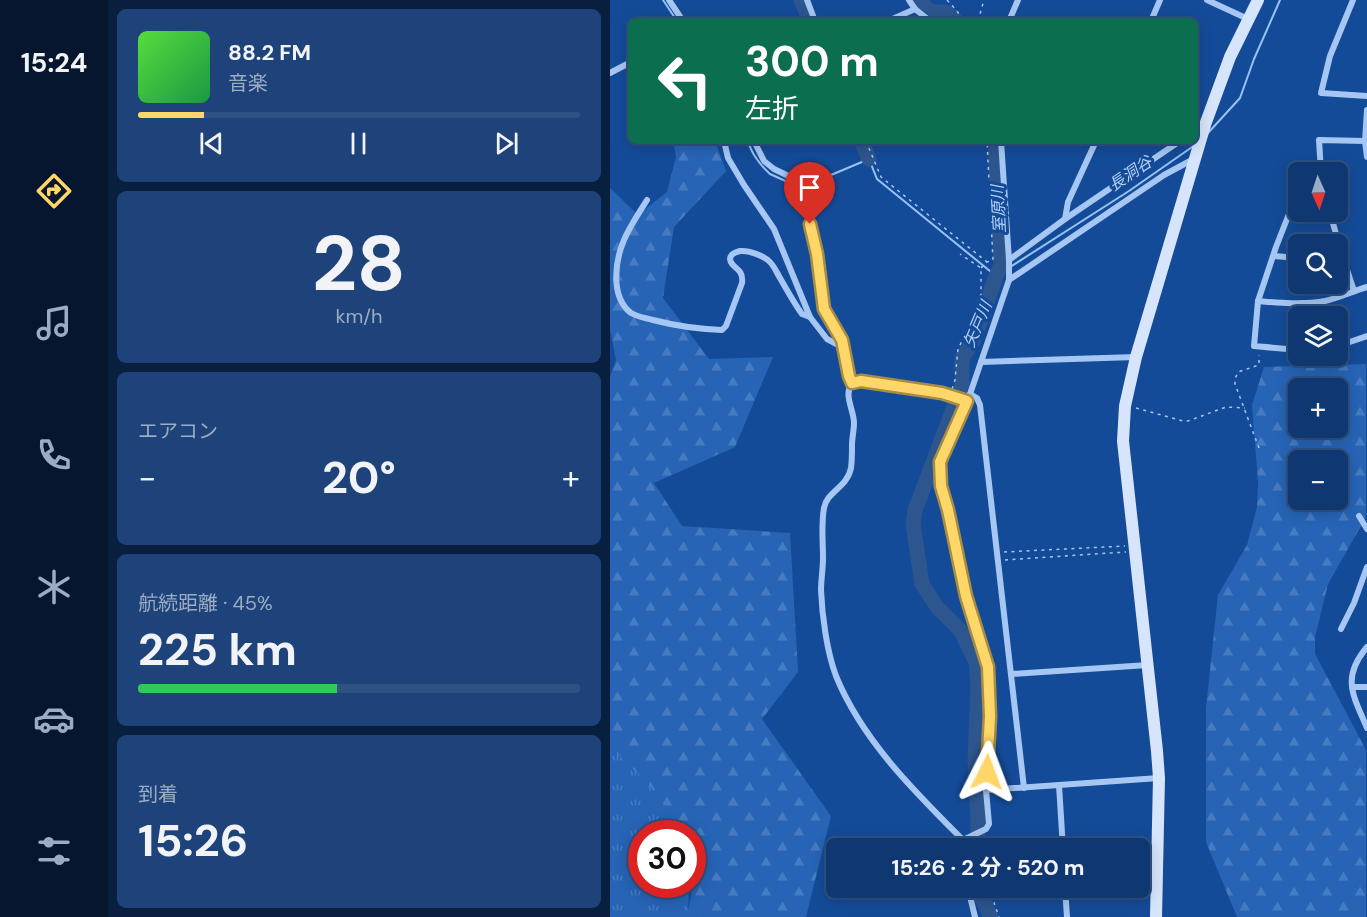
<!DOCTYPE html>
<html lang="ja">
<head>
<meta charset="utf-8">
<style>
	body { margin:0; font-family:"DM Sans","Noto Sans JP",sans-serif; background:#1d437a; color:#f1f3f6; height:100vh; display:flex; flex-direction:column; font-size:22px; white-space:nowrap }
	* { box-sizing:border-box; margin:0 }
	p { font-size:20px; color:#9bacc4 }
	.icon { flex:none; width:33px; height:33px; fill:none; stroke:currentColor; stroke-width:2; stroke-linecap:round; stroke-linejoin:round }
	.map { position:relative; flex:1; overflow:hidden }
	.details { display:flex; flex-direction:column; gap:9px; padding:9px; background:#081f3f; width:502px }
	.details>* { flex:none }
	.hud { position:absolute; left:18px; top:18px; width:570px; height:126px; border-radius:9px; box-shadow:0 3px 15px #0003,0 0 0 2px #2f5284; background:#0b6e4f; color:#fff; overflow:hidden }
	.needle { width:39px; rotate:177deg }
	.buttons { position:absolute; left:678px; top:162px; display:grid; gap:12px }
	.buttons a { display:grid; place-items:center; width:60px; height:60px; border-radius:9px; background:#0f3872; box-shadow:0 3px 15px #0003,0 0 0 2px #2f5284; font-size:30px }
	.speed { position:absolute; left:18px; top:820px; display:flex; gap:12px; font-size:30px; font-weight:700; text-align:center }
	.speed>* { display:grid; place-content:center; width:78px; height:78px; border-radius:50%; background:#0f3872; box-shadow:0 3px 15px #0003,0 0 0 2px #2f5284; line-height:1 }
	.speed .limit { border:9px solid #d22; background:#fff; color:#111 }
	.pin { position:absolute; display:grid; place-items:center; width:51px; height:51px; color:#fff; margin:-62px -26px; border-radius:50% 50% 50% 0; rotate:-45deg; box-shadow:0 0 6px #0007 }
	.pin .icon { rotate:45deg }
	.me { position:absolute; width:66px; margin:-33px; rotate:3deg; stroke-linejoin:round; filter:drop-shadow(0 0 4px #0008) }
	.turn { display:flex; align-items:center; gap:21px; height:126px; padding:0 18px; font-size:27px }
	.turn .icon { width:78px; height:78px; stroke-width:2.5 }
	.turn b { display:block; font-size:42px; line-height:51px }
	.big { font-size:45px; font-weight:700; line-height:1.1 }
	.details .widget { flex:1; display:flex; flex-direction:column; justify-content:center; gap:9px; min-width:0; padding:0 21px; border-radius:9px; background:#1d437a }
	.details .dial { align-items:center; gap:0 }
	.dial b { font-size:78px; line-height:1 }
	.song { display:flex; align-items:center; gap:18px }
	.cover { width:72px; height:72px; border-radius:9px; background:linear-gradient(135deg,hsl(110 70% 55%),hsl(140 70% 35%)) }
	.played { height:6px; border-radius:3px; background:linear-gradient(90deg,#ffd768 15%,#2f5284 15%) }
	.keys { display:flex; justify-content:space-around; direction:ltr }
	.heat { display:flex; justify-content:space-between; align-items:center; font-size:33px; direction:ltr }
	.charge { height:9px; border-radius:4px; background:linear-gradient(90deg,#34c759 45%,#2f5284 0) }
	.trip { position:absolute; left:216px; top:838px; width:324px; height:60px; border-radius:9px; background:#0f3872; box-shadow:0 3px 15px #0003,0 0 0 2px #2f5284; font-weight:700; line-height:60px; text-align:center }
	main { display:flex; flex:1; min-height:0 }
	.tabs { display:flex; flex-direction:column; width:108px; justify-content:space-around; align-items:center; background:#06162e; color:#9bacc4 }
	.tabs .icon { width:42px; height:42px }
	.tabs .on { color:#ffd768 }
	.tabs b { font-size:27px; color:#f1f3f6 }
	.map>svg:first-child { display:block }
	.grass { fill:url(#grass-tufts) }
	.forest { fill:url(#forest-firs); fill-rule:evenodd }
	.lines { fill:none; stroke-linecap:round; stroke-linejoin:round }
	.stream { stroke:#98c2f6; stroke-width:2 }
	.river { stroke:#2d568f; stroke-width:15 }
	.path { stroke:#a6c7f3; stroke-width:1.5; stroke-dasharray:3 4.5; stroke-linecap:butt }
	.street { stroke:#a6c7f3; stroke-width:6 }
	.secondary { stroke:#d6e5fc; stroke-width:12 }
	.route-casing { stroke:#a68c44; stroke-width:15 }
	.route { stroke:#ffd768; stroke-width:10 }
	.labels { text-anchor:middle; stroke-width:6; stroke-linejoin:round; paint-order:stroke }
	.water-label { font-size:16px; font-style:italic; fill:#b3d1f9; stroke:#144b98 }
</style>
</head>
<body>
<main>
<nav class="tabs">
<b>15:24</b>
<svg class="icon on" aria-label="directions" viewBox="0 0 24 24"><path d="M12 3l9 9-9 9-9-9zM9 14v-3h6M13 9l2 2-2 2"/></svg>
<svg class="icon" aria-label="music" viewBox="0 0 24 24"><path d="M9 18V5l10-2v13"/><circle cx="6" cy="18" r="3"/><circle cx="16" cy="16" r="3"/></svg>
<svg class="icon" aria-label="phone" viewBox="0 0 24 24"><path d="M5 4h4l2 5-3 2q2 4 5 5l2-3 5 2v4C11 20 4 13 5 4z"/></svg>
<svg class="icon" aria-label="climate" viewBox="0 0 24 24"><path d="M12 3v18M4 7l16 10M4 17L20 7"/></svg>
<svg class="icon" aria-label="car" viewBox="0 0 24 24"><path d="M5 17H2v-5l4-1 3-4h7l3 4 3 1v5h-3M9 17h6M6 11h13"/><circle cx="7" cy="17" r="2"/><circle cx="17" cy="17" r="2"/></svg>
<svg class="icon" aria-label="filters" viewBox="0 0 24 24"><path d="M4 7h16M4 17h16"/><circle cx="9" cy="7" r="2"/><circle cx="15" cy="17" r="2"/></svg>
</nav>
<section class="details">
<div class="widget">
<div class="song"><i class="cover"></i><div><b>88.2 FM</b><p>音楽</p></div></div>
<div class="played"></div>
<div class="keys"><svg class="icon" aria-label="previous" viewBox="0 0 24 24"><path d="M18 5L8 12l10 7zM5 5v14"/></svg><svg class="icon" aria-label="pause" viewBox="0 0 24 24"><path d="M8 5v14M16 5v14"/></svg><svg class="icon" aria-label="next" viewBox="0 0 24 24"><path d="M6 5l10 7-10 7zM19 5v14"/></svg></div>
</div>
<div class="widget dial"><b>28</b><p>km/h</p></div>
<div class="widget"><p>エアコン</p>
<div class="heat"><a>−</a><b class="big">20°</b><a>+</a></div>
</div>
<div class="widget"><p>航続距離 · 45%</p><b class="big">225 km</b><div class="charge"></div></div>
<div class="widget"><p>到着</p><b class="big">15:26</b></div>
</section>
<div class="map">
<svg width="757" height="917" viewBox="0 0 757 917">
	<defs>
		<pattern id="grass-tufts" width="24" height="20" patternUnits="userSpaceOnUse" patternTransform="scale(1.5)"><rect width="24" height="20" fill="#2764b6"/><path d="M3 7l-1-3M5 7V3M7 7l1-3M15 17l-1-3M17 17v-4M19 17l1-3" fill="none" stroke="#477bc1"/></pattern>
		<pattern id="forest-firs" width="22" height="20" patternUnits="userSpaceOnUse" patternTransform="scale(1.5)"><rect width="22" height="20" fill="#2764b6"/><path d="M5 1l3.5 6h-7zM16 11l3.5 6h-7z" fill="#477bc1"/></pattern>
	</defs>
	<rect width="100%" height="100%" fill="#144b98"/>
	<path class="grass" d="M0,689L80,834H32V885H79L78,917H0Z"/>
	<g class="forest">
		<path d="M63,141H105L116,171L64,227L53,298L99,359L163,357L125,447L44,483L72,526L180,533L188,672L152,719L221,816L196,917H77L89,853L83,844L82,834H75L37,782L0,747V377L6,360L0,329V188L28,215L57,192L66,157Z"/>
		<path d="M756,364V517L718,584L705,637V654L756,750V917H627L596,842V708L608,595L637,545L647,507L648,482L642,405L654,367ZM688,388H728V428H688ZM688,460H728V500H688Z"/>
	</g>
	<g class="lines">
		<g class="stream">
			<path d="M53,0L67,21"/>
			<path d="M598,133L630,98L644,59L670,0"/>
			<path d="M138,141C141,153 151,166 160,174L191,188"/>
			<path d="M202,183L259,159L267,179L386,276L519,191L585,145"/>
		</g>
		<g class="river">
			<path d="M191,0L200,21"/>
			<path d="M308,0L321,12C333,11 339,11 347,21"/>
			<path d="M251,141L259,159"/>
			<path d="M368,849V821L365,762L368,685L366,662L351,631L327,607L312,584L303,524L305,510L352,386V358L363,342L386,276L391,265L385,141"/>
			<path d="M367,888L381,917"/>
		</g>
		<g class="path">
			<path d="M337,0L347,11L353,21"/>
			<path d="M368,21L374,0"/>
			<path d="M256,141L271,177L377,262"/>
			<path d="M371,268L377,262L383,260L377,141"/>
			<path d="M342,389L345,380L348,349L357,331L371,294V268L350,254"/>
			<path d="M526,408L573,421H578L616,407L635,408"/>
			<path d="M649,448L625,384V379L628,372L649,365V355"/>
			<path d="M394,552L515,546"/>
			<path d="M395,560L516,552"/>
			<path d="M378,849L380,836"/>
			<path d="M379,888L389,917"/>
		</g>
		<g class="street">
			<path d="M59,0L73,21"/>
			<path d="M197,0L205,21"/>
			<path d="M299,0L305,9L320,21"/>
			<path d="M597,0L638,19"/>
			<path d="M743,0L720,56L711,93L757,96"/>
			<path d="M278,21L305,9"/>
			<path d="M399,21L408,0"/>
			<path d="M541,21L550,0"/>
			<path d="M0,73L21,62"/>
			<path d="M757,110L755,141L757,157"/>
			<path d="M114,141L118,158L134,185L164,229L200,317"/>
			<path d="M144,141L154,161L164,169L193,183L197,189L199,224L207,254L214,309L232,341L239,376L242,383C233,395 244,410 244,423C244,430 242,438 242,445C242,453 242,461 241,468C237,488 217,491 214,508C211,525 213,541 213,558C213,569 211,580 211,590C212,616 217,652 226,676C252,740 305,792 353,840V849"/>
			<path d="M711,172L709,140L755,141"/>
			<path d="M688,191L666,247L648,301L644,346L688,350"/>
			<path d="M37,200C29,213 20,226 14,240C5,261 0,297 21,313C28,317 36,318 43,320C66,326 88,329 112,330L116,326L132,283C134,267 121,269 120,259C120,254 126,252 130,251C139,250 154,256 160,262C164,266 167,273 170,278C177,290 184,303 192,314L200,317L217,339L234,348"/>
			<path d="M720,212L730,249L744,291"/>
			<path d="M455,219L570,141"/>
			<path d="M664,256L688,258"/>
			<path d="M399,260L455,219L458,202L486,141"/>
			<path d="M399,280L554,175L580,161L584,162"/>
			<path d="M648,301C670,303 693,305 715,301C729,298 743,291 757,287"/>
			<path d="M728,346L757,336"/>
			<path d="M371,362L526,357"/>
			<path d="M242,383L251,381L332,393L357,401"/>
			<path d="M360,394L367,398L370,405L414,788"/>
			<path d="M749,516L757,529"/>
			<path d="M731,629L744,603L757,567"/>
			<path d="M757,647C731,678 743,695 757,728"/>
			<path d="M401,674L538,665"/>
			<path d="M742,687H757"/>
			<path d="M449,785L453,849"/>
			<path d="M376,790L549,778"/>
			<path d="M353,840L376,829L379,824L376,790L380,716L378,667L356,596L338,510L331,486L330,462L360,394L399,280V260L391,141"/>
			<path d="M358,888L365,917"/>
			<path d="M455,888L457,917"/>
		</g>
		<path class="secondary" d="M546,917L549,778L547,751L513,441L515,406L526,357L595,125L620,57L648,0"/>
	</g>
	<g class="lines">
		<defs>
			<path id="route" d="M200,224L207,254L214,309L232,340L239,376L242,383L251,381L332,393L357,401L330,462L331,486L338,510L356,596L378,667L380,716L377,772"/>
		</defs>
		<use href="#route" class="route-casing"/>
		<use href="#route" class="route"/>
	</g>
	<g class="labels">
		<g class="water-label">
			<text transform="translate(520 173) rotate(-34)" y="6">長洞谷</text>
			<text transform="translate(388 209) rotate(-93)" y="6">室原川</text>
			<text transform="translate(367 324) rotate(-67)" y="6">矢戸川</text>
		</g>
	</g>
</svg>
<div class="buttons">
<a><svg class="needle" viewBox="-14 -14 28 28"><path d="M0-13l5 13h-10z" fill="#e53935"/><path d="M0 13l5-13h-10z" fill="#9bacc4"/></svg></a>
<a><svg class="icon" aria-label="search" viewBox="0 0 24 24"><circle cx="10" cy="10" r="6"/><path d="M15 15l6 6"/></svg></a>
<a><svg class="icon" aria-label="layers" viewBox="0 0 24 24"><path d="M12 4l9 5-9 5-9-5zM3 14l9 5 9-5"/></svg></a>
<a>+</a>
<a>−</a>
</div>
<div class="speed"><div class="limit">30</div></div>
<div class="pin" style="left:200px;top:224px;background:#d93025"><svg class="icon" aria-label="arrive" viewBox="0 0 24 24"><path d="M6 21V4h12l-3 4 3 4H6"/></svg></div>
<svg class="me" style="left:377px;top:772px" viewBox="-20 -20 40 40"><path d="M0-17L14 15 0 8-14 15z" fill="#ffd768" stroke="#fff" stroke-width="4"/></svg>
<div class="trip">15:26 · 2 分 · 520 m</div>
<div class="hud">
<div class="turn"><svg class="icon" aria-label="left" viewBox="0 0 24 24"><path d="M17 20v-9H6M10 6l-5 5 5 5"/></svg><div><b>300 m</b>左折</div></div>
</div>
</div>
</main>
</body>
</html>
